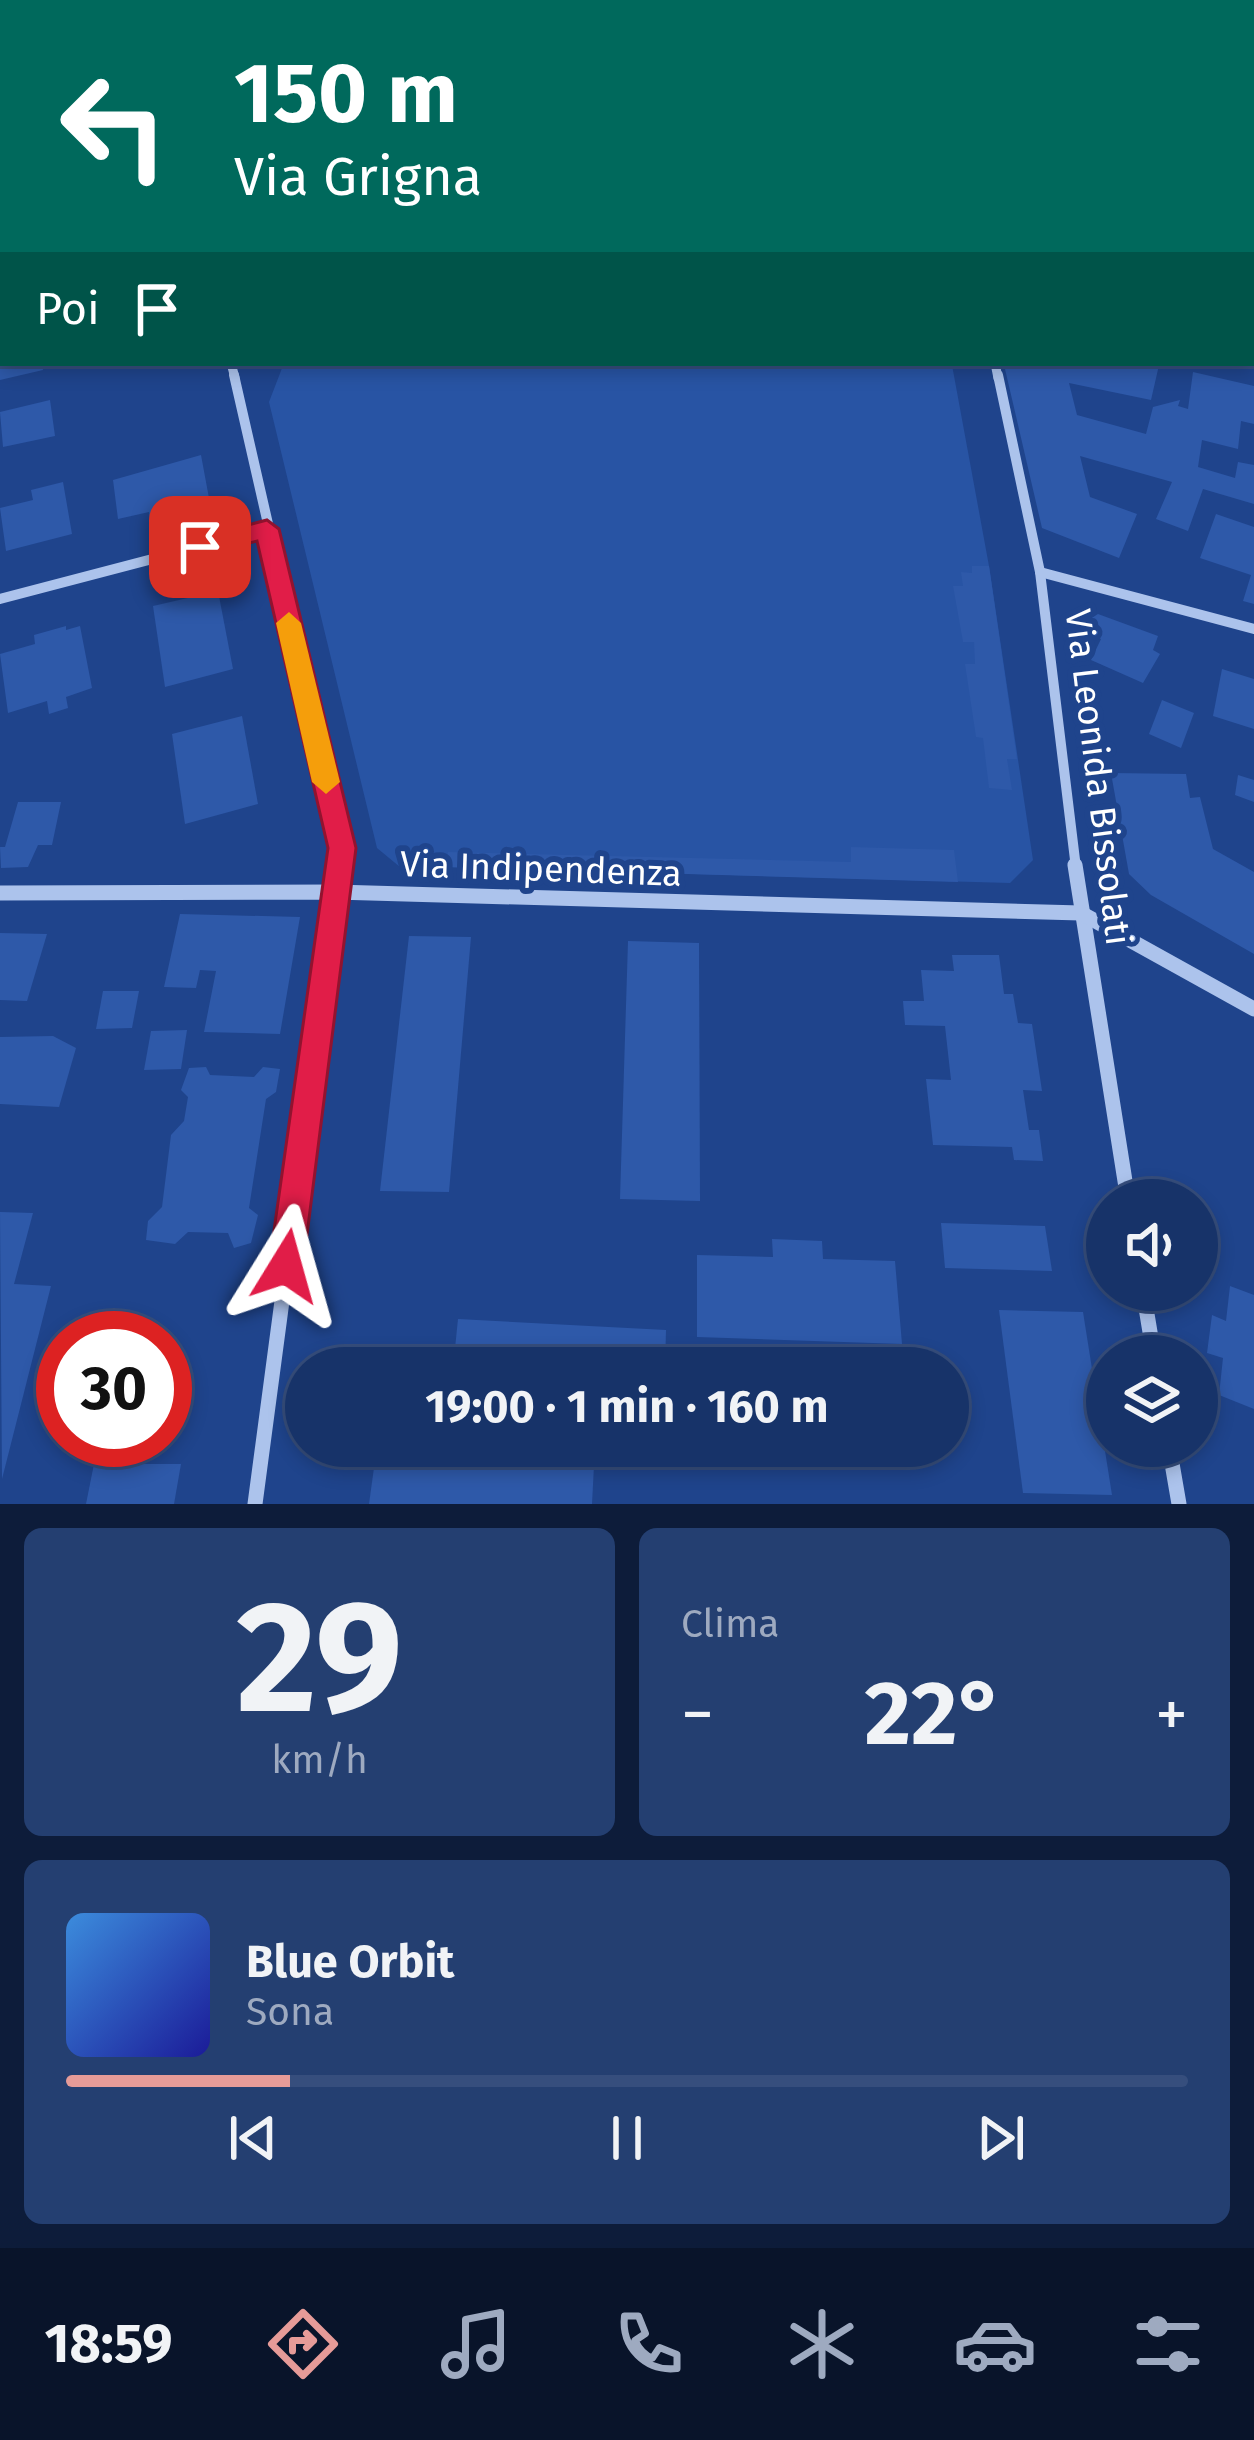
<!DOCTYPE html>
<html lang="it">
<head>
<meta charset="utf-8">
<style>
	body { margin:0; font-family:"Fira Sans",sans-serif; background:#243f71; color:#f1f3f6; height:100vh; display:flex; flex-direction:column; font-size:45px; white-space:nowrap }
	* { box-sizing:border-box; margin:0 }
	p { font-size:39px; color:#9eaac0 }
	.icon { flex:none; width:66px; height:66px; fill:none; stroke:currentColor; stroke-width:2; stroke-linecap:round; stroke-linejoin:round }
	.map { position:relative; height:1504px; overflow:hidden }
	.side { display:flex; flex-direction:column; gap:24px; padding:24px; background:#0d1c3a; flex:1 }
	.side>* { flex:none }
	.banner { position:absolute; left:0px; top:0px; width:1254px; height:366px; box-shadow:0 6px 18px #0003,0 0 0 3px #364e7d; background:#00695c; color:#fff; overflow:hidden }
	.fabs { position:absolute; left:1086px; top:1179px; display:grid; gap:24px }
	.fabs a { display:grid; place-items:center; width:132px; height:132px; border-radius:50%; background:#173369; box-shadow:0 6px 18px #0003,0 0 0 3px #364e7d; font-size:60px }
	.speed { position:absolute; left:36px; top:1311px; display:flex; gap:24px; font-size:60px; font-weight:700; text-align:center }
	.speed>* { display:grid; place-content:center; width:156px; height:156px; border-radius:50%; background:#173369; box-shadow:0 6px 18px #0003,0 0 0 3px #364e7d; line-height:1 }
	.speed .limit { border:18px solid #d22; background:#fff; color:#111 }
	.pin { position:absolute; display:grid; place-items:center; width:102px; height:102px; color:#fff; margin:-51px; border-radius:24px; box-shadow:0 6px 18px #0006 }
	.me { position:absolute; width:132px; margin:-66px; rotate:8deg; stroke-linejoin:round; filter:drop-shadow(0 0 9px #0008) }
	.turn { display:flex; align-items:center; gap:42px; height:252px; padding:0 36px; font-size:54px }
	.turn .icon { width:156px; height:156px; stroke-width:2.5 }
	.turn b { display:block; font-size:84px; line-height:102px }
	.then { display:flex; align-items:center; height:114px; padding:0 36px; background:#0003; gap:24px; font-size:45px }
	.big { font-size:90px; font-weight:700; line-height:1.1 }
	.side .card { flex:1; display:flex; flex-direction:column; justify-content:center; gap:18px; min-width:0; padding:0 42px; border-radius:18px; background:#243f71 }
	.side .dial { align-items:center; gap:0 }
	.dial b { font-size:156px; line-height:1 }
	.song { display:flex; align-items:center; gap:36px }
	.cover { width:144px; height:144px; border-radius:18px; background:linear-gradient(135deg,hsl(210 70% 55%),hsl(240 70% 35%)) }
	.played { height:12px; border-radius:6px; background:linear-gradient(90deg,#e69b98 20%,#364e7d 20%) }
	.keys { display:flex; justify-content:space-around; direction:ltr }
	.heat { display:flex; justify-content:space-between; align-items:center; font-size:66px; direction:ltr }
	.side .tiles { flex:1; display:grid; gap:24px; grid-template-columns:1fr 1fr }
	.card:last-child { grid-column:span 2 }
	.trip { position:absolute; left:285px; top:1347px; width:684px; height:120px; border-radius:60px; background:#173369; box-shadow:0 6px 18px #0003,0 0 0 3px #364e7d; font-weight:700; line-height:120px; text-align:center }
	.dock { display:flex; height:192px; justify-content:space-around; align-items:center; background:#09142a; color:#9eaac0 }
	.dock .icon { width:84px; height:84px }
	.dock .selected { color:#e69b98 }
	.dock b { font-size:54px; color:#f1f3f6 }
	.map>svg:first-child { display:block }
	.green { fill:#2854a4 }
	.building { fill:#2e59a9 }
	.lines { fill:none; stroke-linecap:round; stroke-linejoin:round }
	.minor-far2 { stroke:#acc3ec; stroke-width:9 }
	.minor-far1 { stroke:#acc3ec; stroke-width:10 }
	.minor { stroke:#acc3ec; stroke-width:15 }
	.route { fill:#e11d48; stroke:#92132f; stroke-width:3 }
	.slow { fill:#f59e0b }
	.labels { text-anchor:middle; stroke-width:12; stroke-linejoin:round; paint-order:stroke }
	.street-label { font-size:36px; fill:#fff; stroke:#1f448c }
</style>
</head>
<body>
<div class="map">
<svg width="1254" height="1504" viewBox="0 0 1254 1504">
	<rect width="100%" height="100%" fill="#1f448c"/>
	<path class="green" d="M284,363H960L952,365L989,566L1033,860L1010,883L446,867L444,875H401L400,867L377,848L269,402Z"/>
	<g class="building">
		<path d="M0,363H42L43,370L0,380Z"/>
		<path d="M1034,363L1159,365L1151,400L1069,383L1077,415L1146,434L1153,407L1180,400L1178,406L1188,409L1193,372L1254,386V424L1241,421L1238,449L1202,440L1198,467L1235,478L1238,462L1254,465V504L1203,489L1188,531L1156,519L1172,482L1080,456L1090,497L1137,514L1119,558L1042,528L1005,369H1033Z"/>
		<path d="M50,400L55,436L3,447L0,412Z"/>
		<path d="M201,455L211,509L150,523L149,512L118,519L113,480Z"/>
		<path d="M63,482L72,534L6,551L0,508L33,500L31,490Z"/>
		<path d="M1216,514L1254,527V604L1243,601L1251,575L1200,558Z"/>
		<path d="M972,566H989L1017,759H1007L1012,790L989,788L983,738L976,737L965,664H975L974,642H963L953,586H963L961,572L972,573Z"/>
		<path d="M218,591L233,669L165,687L153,606Z"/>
		<path d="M1098,614L1158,636L1153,650L1160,654L1143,683L1091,660L1101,639L1087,631L1088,620Z"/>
		<path d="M66,626V630L80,626L92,688L66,697L68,708L49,714L47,701L8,713L0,654L35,644L34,635Z"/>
		<path d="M1222,669L1254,679V729L1213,716Z"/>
		<path d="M1162,700L1194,713L1181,748L1149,734Z"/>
		<path d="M242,716L258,804L185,824L172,734Z"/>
		<path d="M1111,773L1186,774L1190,798L1200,797L1213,849L1254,872V954L1151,895L1129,874Z"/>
		<path d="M1238,775L1254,780V802L1235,795Z"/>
		<path d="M18,802H61L52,845H38L28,867L1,868L0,847H5Z"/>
		<path d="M851,847L954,850L958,882L445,867L448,852L851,862Z"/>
		<path d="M180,914L300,917L280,1034L204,1032L216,971L200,970L196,988L164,987Z"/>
		<path d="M0,933L47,934L27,1001L0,1000Z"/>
		<path d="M409,936L471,937L449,1192L380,1191Z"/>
		<path d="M628,941L699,943L700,1201L620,1199Z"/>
		<path d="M952,955H999L1004,994H1013L1018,1023L1032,1024L1042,1091L1023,1090L1029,1130H1039L1043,1161L1014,1160L1012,1147L933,1145L926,1079L951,1080L945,1026L905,1025L903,1001H924L921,970L954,971Z"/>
		<path d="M103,991H139L132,1028L96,1029Z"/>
		<path d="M187,1030L181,1069L144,1070L151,1031Z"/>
		<path d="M53,1036L76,1048L59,1107L0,1104V1037Z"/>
		<path d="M206,1067L210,1075L254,1077L263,1067L280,1069L276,1092L266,1099L249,1208L258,1215L251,1243L234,1248L228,1233L188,1232L175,1244L146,1240L148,1221L162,1207L171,1135L184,1121L188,1097L181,1090L189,1068Z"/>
		<path d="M0,1212L33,1213L14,1284L51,1286L2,1479Z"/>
		<path d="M941,1223L1045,1226L1052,1271L945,1268Z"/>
		<path d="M772,1239L822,1241L823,1259L895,1261L902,1344L697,1337V1255L773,1257Z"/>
		<path d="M1230,1286L1254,1295V1409L1219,1395L1223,1358L1207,1353L1212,1315L1226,1321Z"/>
		<path d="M999,1310L1083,1312L1112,1495L1023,1493Z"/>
		<path d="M458,1319L666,1330L665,1368H453Z"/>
		<path d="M377,1446H595L592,1504H369Z"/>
		<path d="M94,1464H181L174,1504H86Z"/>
	</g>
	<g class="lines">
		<g class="minor-far2">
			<path d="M1203,0L1227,3"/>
			<path d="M231,363L235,378"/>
			<path d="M995,363L998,378"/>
		</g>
		<g class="minor-far1">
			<path d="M234,375L342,848L339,868"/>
			<path d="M998,375L1040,572L1076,868"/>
			<path d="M1040,572L1254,629"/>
			<path d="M0,599L267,529"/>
		</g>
		<g class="minor">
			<path d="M1075,865L1128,1200"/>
			<path d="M0,893L335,892L1081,913L1254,1009"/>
			<path d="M1143,1290L1154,1356"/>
			<path d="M1169,1446L1179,1504"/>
			<path d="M255,1504L340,865"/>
		</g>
	</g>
	<path class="route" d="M267,520L279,529L356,848L303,1266L298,1278L286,1283L274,1278L269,1266L328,848L257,541L200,556L188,547L191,540Z"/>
	<path class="slow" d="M289,612L301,623L340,782L326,794L312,782L276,623Z"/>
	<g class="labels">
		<g class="street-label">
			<text transform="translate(1099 777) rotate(83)" y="13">Via Leonida Bissolati</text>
			<text transform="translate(541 868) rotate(2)" y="13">Via Indipendenza</text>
		</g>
	</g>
</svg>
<div class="fabs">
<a><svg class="icon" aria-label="sound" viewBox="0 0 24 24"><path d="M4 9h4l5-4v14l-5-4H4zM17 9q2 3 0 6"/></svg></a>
<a><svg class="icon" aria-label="layers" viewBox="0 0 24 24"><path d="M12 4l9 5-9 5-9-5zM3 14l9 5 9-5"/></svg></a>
</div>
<div class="speed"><div class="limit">30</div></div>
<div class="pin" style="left:200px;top:547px;background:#d93025"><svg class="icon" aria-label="arrive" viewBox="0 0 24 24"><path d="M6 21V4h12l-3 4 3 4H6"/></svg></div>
<svg class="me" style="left:286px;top:1266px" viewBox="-20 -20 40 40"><path d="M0-17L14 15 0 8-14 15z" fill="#e11d48" stroke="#fff" stroke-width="4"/></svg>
<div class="trip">19:00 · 1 min · 160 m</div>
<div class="banner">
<div class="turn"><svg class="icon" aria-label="left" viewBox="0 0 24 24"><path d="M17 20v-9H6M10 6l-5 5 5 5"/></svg><div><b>150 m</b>Via Grigna</div></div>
<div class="then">Poi<svg class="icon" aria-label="arrive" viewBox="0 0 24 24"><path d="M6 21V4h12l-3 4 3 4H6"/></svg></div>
</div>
</div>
<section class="side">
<div class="tiles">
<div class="card dial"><b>29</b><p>km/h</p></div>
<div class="card"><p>Clima</p>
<div class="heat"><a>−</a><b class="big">22°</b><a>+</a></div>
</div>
<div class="card">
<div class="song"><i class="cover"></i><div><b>Blue Orbit</b><p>Sona</p></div></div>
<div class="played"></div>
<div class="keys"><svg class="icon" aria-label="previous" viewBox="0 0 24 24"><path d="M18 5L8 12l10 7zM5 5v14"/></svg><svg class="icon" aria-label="pause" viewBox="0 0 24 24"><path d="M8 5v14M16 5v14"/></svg><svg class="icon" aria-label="next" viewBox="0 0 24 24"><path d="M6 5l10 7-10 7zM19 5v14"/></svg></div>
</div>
</div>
</section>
<nav class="dock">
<b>18:59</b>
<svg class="icon selected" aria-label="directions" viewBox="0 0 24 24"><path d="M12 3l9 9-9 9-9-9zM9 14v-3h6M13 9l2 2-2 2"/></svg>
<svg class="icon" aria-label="music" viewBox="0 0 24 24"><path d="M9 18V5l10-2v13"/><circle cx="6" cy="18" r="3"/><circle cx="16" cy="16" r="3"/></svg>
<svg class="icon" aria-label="phone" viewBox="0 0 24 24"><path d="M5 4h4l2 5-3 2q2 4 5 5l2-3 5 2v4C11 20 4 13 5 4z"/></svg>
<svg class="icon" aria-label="climate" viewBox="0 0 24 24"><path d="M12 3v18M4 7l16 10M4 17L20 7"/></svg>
<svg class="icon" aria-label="car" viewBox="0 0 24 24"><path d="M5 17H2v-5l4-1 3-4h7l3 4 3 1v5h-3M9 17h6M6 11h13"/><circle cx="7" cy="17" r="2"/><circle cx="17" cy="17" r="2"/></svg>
<svg class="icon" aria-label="filters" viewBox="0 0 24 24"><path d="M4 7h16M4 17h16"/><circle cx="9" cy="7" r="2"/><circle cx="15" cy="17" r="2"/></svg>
</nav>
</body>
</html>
